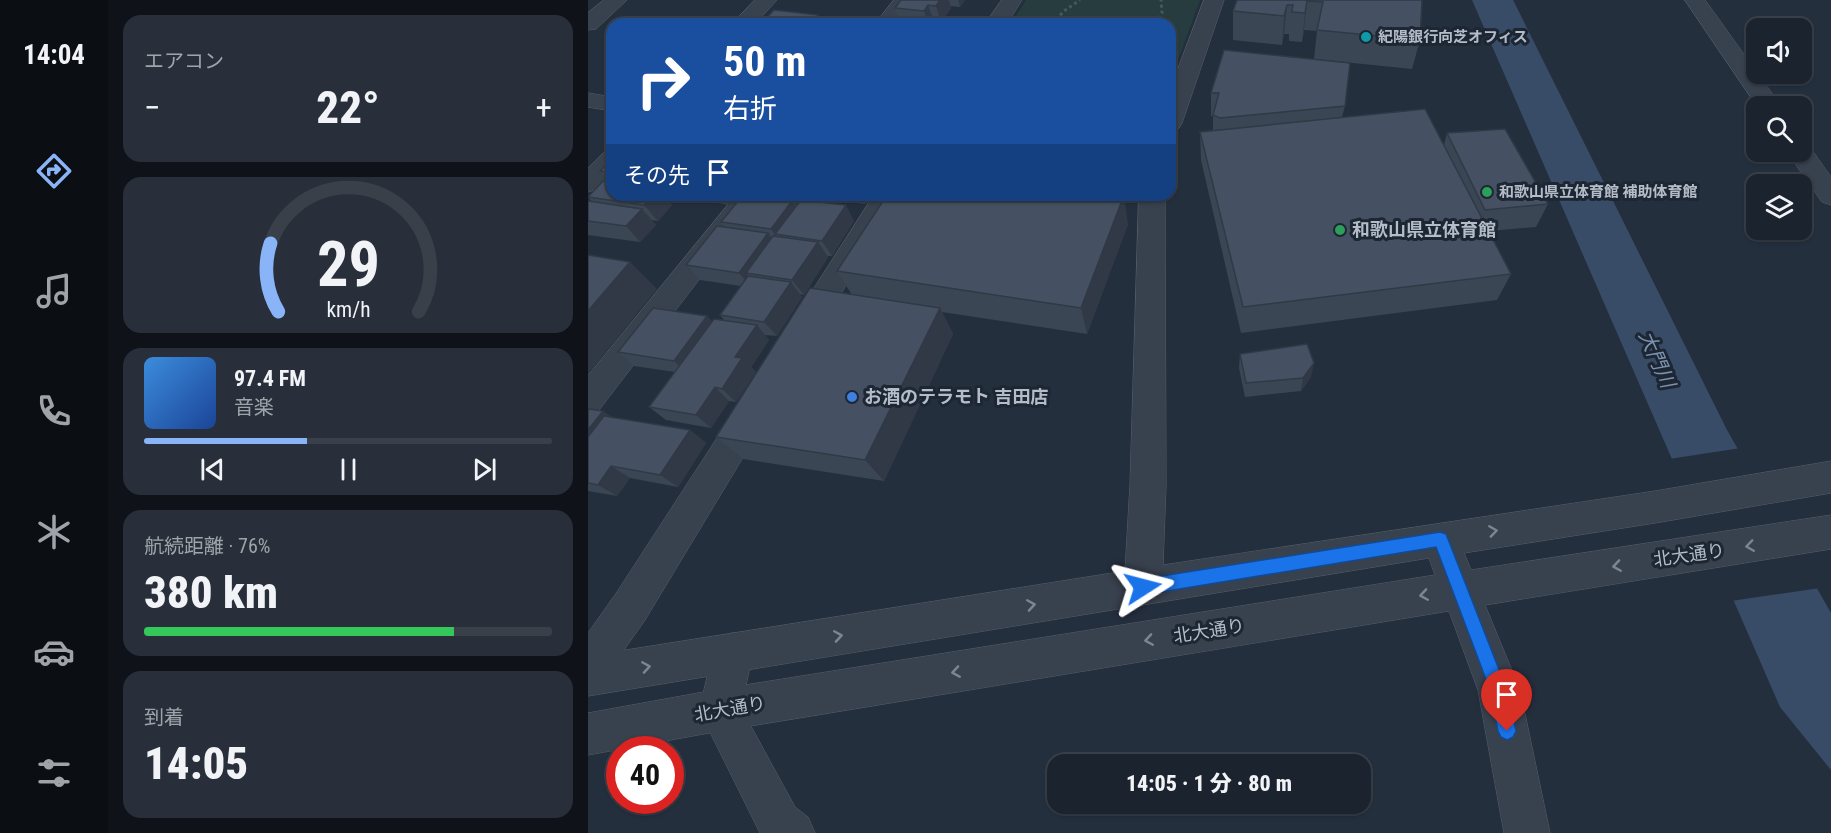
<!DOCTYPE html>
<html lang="ja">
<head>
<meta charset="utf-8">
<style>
	body { margin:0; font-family:"Roboto Condensed","Noto Sans JP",sans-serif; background:#282f3a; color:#f1f3f6; height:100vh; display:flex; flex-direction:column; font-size:22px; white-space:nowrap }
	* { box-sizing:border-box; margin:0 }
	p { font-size:20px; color:#a0a4aa }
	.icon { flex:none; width:33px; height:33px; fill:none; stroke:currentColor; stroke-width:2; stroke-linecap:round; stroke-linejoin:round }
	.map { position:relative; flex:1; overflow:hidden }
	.drawer { display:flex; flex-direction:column; gap:15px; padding:15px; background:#0f1319; width:480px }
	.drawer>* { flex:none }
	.hud { position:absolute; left:18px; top:18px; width:570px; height:183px; border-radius:18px; box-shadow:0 2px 4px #0004,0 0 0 2px #39404a; background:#1a4fa0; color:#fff; overflow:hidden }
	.controls { position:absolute; left:1158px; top:18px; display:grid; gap:12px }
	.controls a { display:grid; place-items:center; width:66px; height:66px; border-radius:12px; background:#1b232e; box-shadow:0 2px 4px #0004,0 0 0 2px #39404a; font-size:30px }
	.speed { position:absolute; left:18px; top:736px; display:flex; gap:12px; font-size:30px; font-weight:700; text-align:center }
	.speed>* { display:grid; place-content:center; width:78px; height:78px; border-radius:50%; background:#1b232e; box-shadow:0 2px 4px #0004,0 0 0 2px #39404a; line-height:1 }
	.speed .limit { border:9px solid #d22; background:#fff; color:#111 }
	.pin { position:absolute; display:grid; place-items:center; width:51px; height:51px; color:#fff; margin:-62px -26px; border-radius:50% 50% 50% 0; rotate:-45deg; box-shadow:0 0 6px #0007 }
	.pin .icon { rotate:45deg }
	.me { position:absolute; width:66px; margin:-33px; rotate:81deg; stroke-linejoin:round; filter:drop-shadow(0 0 4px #0008) }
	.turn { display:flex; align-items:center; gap:21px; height:126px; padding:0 18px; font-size:27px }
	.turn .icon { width:78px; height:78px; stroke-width:2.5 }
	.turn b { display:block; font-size:42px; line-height:51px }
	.then { display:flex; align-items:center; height:57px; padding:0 18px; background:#0003; gap:12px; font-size:22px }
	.big { font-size:45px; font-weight:800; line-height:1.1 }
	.drawer .tile { flex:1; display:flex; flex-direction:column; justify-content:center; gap:9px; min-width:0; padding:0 21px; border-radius:18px; background:#282f3a }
	.drawer .dial { align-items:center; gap:0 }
	.dial svg { height:156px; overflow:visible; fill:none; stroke:#39404a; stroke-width:7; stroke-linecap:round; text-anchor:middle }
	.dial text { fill:#f1f3f6; stroke:none }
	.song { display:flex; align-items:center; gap:18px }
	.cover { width:72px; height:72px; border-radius:9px; background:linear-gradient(135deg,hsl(210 70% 55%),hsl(220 70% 35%)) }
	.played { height:6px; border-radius:3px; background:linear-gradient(90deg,#8ab4f8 40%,#39404a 40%) }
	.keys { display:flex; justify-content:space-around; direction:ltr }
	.heat { display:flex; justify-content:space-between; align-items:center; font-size:33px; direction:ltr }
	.charge { height:9px; border-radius:4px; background:linear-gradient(90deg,#34c759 76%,#39404a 0) }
	.trip { position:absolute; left:459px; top:754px; width:324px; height:60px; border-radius:18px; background:#1b232e; box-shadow:0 2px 4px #0004,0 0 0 2px #39404a; font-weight:800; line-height:60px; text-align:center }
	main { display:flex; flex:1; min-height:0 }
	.dock { display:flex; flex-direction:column; width:108px; justify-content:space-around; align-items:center; background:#0b0e12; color:#a0a4aa }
	.dock .icon { width:42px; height:42px }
	.dock .current { color:#8ab4f8 }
	.dock b { font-size:27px; color:#f1f3f6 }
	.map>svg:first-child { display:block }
	.green { fill:#263c3f }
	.water { fill:#394c67 }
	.pier { fill:#242f3e }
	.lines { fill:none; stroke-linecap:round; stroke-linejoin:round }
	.minor-casing { stroke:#565f6c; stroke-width:1 }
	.tertiary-casing { stroke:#565f6c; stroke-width:1 }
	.path { stroke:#44595c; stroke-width:3; stroke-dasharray:3 3; stroke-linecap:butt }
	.minor { fill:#38414e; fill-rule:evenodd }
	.tertiary { fill:#38414e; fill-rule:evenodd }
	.wall { fill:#3b4654 }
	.shaded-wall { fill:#303945 }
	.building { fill:#455162; stroke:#303945; stroke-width:1.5 }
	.oneway { stroke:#7c8592 }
	.route { fill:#1a73e8; stroke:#114b97; stroke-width:1.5 }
	.culture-dot { fill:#0f9aa8; stroke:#1d2633; stroke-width:2 }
	.leisure-dot { fill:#2e9e5b; stroke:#1d2633; stroke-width:2 }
	.shop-dot { fill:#3f7fe0; stroke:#1d2633; stroke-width:2 }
	.labels { text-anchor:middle; stroke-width:6; stroke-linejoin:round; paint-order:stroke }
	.far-poi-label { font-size:15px; font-weight:bold; fill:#b4bcc9; stroke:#1d2633; text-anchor:start }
	.poi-label { font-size:18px; font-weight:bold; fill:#b4bcc9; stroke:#1d2633; text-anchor:start }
	.street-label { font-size:18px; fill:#b4bcc9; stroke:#1d2633 }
	.water-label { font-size:20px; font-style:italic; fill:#7c92b1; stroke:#1d2633 }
</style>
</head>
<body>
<main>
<nav class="dock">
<b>14:04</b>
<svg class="icon current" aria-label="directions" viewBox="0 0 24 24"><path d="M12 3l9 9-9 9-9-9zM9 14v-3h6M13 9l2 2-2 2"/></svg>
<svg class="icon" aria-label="music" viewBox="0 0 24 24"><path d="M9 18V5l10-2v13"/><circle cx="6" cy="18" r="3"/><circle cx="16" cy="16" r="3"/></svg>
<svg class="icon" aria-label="phone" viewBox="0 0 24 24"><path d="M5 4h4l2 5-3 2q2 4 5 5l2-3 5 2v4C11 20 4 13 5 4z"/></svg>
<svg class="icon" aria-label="climate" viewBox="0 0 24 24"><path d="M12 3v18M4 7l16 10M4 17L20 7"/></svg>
<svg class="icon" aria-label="car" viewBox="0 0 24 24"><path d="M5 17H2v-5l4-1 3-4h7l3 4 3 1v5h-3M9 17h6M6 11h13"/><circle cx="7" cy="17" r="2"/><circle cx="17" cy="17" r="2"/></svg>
<svg class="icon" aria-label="filters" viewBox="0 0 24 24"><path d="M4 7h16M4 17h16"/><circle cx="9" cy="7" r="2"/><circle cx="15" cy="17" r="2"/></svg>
</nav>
<section class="drawer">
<div class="tile"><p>エアコン</p>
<div class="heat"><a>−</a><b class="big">22°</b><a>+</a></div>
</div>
<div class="tile dial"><svg viewBox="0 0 100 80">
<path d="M14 69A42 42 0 1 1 86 69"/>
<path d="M14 69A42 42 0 0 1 10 34" stroke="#8ab4f8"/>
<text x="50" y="56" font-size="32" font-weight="700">29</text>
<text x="50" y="72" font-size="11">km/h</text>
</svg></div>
<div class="tile">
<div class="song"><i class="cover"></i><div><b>97.4 FM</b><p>音楽</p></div></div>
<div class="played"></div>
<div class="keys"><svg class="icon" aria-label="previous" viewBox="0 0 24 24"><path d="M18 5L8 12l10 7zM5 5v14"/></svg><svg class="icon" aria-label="pause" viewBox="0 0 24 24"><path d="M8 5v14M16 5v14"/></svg><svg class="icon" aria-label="next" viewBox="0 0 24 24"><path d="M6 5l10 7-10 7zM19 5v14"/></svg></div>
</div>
<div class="tile"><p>航続距離 · 76%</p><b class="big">380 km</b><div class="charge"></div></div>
<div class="tile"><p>到着</p><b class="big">14:05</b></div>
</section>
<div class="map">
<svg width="1243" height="833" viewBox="0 0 1243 833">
	<rect width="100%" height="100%" fill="#242f3e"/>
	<path class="green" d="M438,0H612L582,82V24H423Z"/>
	<path class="water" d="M884,0H925L1139,430L1243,613V770L1192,707Z"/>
	<path class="pier" d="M1153,448L1232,588L1143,601L1081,459Z"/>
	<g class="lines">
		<defs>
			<g id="minor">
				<path d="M16,0H39L8,29L0,30V13Z"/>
				<path d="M306,0H327L309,24H287Z"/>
				<path d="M414,0H434L419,24H397Z"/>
				<path d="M1097,0H1117L1193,106H1169Z"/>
				<path d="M0,93L24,97V111L0,107Z"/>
				<path d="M1214,144L1221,146L1243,177V205L1234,202L1199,152H1214Z"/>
				<path d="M148,195H176L11,410L0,414V376Z"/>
				<path d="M286,195H312L227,337L216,341L205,337L201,329L205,321Z"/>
				<path d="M165,397L177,401L181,411L177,421L57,620L14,681L0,687V633L29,592L153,401Z"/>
				<path d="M145,633L159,639L165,653L153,708L207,807L220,817L227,833H172L111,710L125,653L131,639Z"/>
			</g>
			<g id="tertiary">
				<path d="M167,0H189L167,24H144Z"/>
				<path d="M616,0H636L594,123L591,128L582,131V90Z"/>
				<path d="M24,151V174L9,189L0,192V168L15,153Z"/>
				<path d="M551,195H577L578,485L575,565L1067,491L1243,461V493L1067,523L876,553L883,570L1243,515V549L897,605L932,690L962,833H916L890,690L861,611L132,731L0,755V713L132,689L847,575L841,558L0,696V656L537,571L542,485Z"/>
			</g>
		</defs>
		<use href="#minor" class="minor-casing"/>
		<use href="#tertiary" class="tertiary-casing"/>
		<g class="path">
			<path d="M464,24L476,11L492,0"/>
			<path d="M568,24L574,13L573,0"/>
		</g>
		<use href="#minor" class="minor"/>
		<use href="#tertiary" class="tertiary"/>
	</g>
	<g class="wall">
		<path d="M313,0H377L372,7L362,6L363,8L353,22L346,21L343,24H313L307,8Z"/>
		<path d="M649,0H834L832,40L824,69L726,59L729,31L716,30L714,42L701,41V34H696L694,45L645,40V11Z"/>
		<path d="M623,93L757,106L754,117L856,145L859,133L960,204L948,227L901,231L923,274L909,300L653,333L613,160L612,132L625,130V116H623Z"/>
		<path d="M24,159V195L79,200L84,205L70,221L63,220L68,225L52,242L0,235V201L4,202L0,197L21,182L12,171Z"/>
		<path d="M85,195H149L141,205Z"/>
		<path d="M169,195H226L222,201L266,221L244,256H239L240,257L216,295L212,294L214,297L189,336L177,335L181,340L163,367L168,372L148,402L141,401L123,428L78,420L61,407L87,372L46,366L30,352L124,321L136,320L132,315L153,286L112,280L98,265L137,227L133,222L170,196Z"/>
		<path d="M232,195H283L277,204L234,199Z"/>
		<path d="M540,224L499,334L354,312L365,334L296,481L155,459L128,437L264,295L249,271Z"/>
		<path d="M652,354L723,377L713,391L657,397L651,368Z"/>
		<path d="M0,409L15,411L23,417L102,430L118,443L90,487L42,478L29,496L0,491Z"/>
	</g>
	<g class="shaded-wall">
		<path d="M352,0H361L363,8L353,22L348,6Z"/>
		<path d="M370,0H377L372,7Z"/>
		<path d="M719,1L716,30L714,42L717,13Z"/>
		<path d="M340,5L346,21L343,24H340L336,11Z"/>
		<path d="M699,5L696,34L694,45L696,16Z"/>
		<path d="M230,15L234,24H221Z"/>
		<path d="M65,195H84L79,200L84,205L70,221L56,205Z"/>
		<path d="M134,195H149L141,205Z"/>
		<path d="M204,195H226L213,213L203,197Z"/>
		<path d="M273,195H283L277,204L272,196Z"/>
		<path d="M536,195L540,224L499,334L493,308Z"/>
		<path d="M204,201L214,216L187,234L194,244L183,229Z"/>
		<path d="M258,205L266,221L244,256L234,241Z"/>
		<path d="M54,209L68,225L52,242L38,226Z"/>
		<path d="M180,233L191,249L158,273L167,284L164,288L151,273Z"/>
		<path d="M230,242L240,257L216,295L204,280Z"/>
		<path d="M42,262L69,289L0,374V311Z"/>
		<path d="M203,282L214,297L189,336L176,322Z"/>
		<path d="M352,308L365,334L296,481L277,460Z"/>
		<path d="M119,316L133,330L101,375L86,361Z"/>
		<path d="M169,325L181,340L163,367L168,372L148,402L134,389L147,357Z"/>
		<path d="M726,363L723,377L713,391L715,378Z"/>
		<path d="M127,387L141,401L123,428L108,415Z"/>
		<path d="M15,411L33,424L0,468V430Z"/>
		<path d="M102,430L118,443L90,487L72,475Z"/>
		<path d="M23,466L42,478L29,496L10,485Z"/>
	</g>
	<g class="building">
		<path d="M313,0H352L348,6L340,5L336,11L307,8Z"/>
		<path d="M649,0H834L832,40L729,30L735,2L719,1L717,13L704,12L705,5H699L696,16L645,11Z"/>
		<path d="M186,10L230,15L221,24H173Z"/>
		<path d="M237,23L251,24H236Z"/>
		<path d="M636,50L762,63L757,106L632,118L625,115L631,93H623Z"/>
		<path d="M837,109L923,274L655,307L612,132Z"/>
		<path d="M917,129L960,204L897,210L859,133Z"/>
		<path d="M24,159V173L12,171Z"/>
		<path d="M15,181L24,182V195H65L56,205L0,197Z"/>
		<path d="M155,195H160L204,201L183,229L133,222Z"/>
		<path d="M185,195H204L203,197Z"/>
		<path d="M299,195H536L493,308L249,271Z"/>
		<path d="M213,200L258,205L234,241L187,234Z"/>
		<path d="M0,201L54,209L38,226L0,221Z"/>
		<path d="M129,226L180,233L151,273L98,265Z"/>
		<path d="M185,236L230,242L204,280L158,273Z"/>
		<path d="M0,255L42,262L0,311Z"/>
		<path d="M160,276L203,282L176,322L132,315Z"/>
		<path d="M222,288L352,308L277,460L128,437Z"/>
		<path d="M65,308L119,316L86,361L30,352Z"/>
		<path d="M126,319L169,325L147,357L154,358L134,389L127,387L108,415L61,407Z"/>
		<path d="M719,344L726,363L715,378L658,383L652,354Z"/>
		<path d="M0,409L15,411L0,430Z"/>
		<path d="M16,416L102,430L72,475L23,466L10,485L0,483V437Z"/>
	</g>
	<defs><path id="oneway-chevron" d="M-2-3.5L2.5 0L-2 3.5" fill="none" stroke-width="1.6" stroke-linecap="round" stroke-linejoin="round" transform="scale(1.5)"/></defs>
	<g class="oneway">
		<use href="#oneway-chevron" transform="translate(905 531) rotate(-8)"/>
		<use href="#oneway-chevron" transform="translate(1162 546) rotate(172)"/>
		<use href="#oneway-chevron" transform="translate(1029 566) rotate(171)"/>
		<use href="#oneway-chevron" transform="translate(836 595) rotate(171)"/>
		<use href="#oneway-chevron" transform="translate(443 605) rotate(-9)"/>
		<use href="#oneway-chevron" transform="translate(250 636) rotate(-9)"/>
		<use href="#oneway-chevron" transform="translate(561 640) rotate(171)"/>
		<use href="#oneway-chevron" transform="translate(58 667) rotate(-9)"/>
		<use href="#oneway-chevron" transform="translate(368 672) rotate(171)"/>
	</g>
	<path class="route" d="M852,532L858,534L860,539L919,690L928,731L925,737L919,740L913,737L910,731L902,690L848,547L555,595L549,592L547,587L549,581L555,579Z"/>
	<circle class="culture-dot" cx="778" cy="37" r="6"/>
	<g class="leisure-dot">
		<circle cx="899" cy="192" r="6"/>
		<circle cx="752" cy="230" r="6"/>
	</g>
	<circle class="shop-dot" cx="264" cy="397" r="6"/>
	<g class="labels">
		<g class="far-poi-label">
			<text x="790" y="42">紀陽銀行向芝オフィス</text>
			<text x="911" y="197">和歌山県立体育館 補助体育館</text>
		</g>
		<g class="poi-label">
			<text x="764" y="236">和歌山県立体育館</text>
			<text x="276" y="403">お酒のテラモト 吉田店</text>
		</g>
		<g class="street-label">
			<text transform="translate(1101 555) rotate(-8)" y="6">北大通り</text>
			<text transform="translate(621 631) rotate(-9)" y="6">北大通り</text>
			<text transform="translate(142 709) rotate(-10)" y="6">北大通り</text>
		</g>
		<g class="water-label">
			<text transform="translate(1069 359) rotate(66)" y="7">大門川</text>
		</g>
	</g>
</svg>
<div class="controls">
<a><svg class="icon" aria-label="sound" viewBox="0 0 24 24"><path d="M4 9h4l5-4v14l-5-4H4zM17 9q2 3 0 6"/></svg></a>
<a><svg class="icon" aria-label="search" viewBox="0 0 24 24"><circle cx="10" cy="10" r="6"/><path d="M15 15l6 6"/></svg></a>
<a><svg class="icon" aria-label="layers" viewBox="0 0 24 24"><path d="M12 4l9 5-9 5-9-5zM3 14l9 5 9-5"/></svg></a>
</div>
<div class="speed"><div class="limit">40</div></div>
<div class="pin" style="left:919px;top:731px;background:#d93025"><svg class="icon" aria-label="arrive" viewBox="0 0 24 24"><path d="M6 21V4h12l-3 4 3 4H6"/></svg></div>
<svg class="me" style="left:555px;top:587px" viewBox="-20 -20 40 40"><path d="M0-17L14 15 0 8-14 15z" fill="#1a73e8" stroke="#fff" stroke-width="4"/></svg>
<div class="trip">14:05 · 1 分 · 80 m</div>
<div class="hud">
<div class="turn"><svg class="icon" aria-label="right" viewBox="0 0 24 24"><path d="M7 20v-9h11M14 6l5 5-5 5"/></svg><div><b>50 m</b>右折</div></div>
<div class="then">その先<svg class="icon" aria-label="arrive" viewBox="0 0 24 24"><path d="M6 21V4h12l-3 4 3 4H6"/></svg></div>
</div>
</div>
</main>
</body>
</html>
